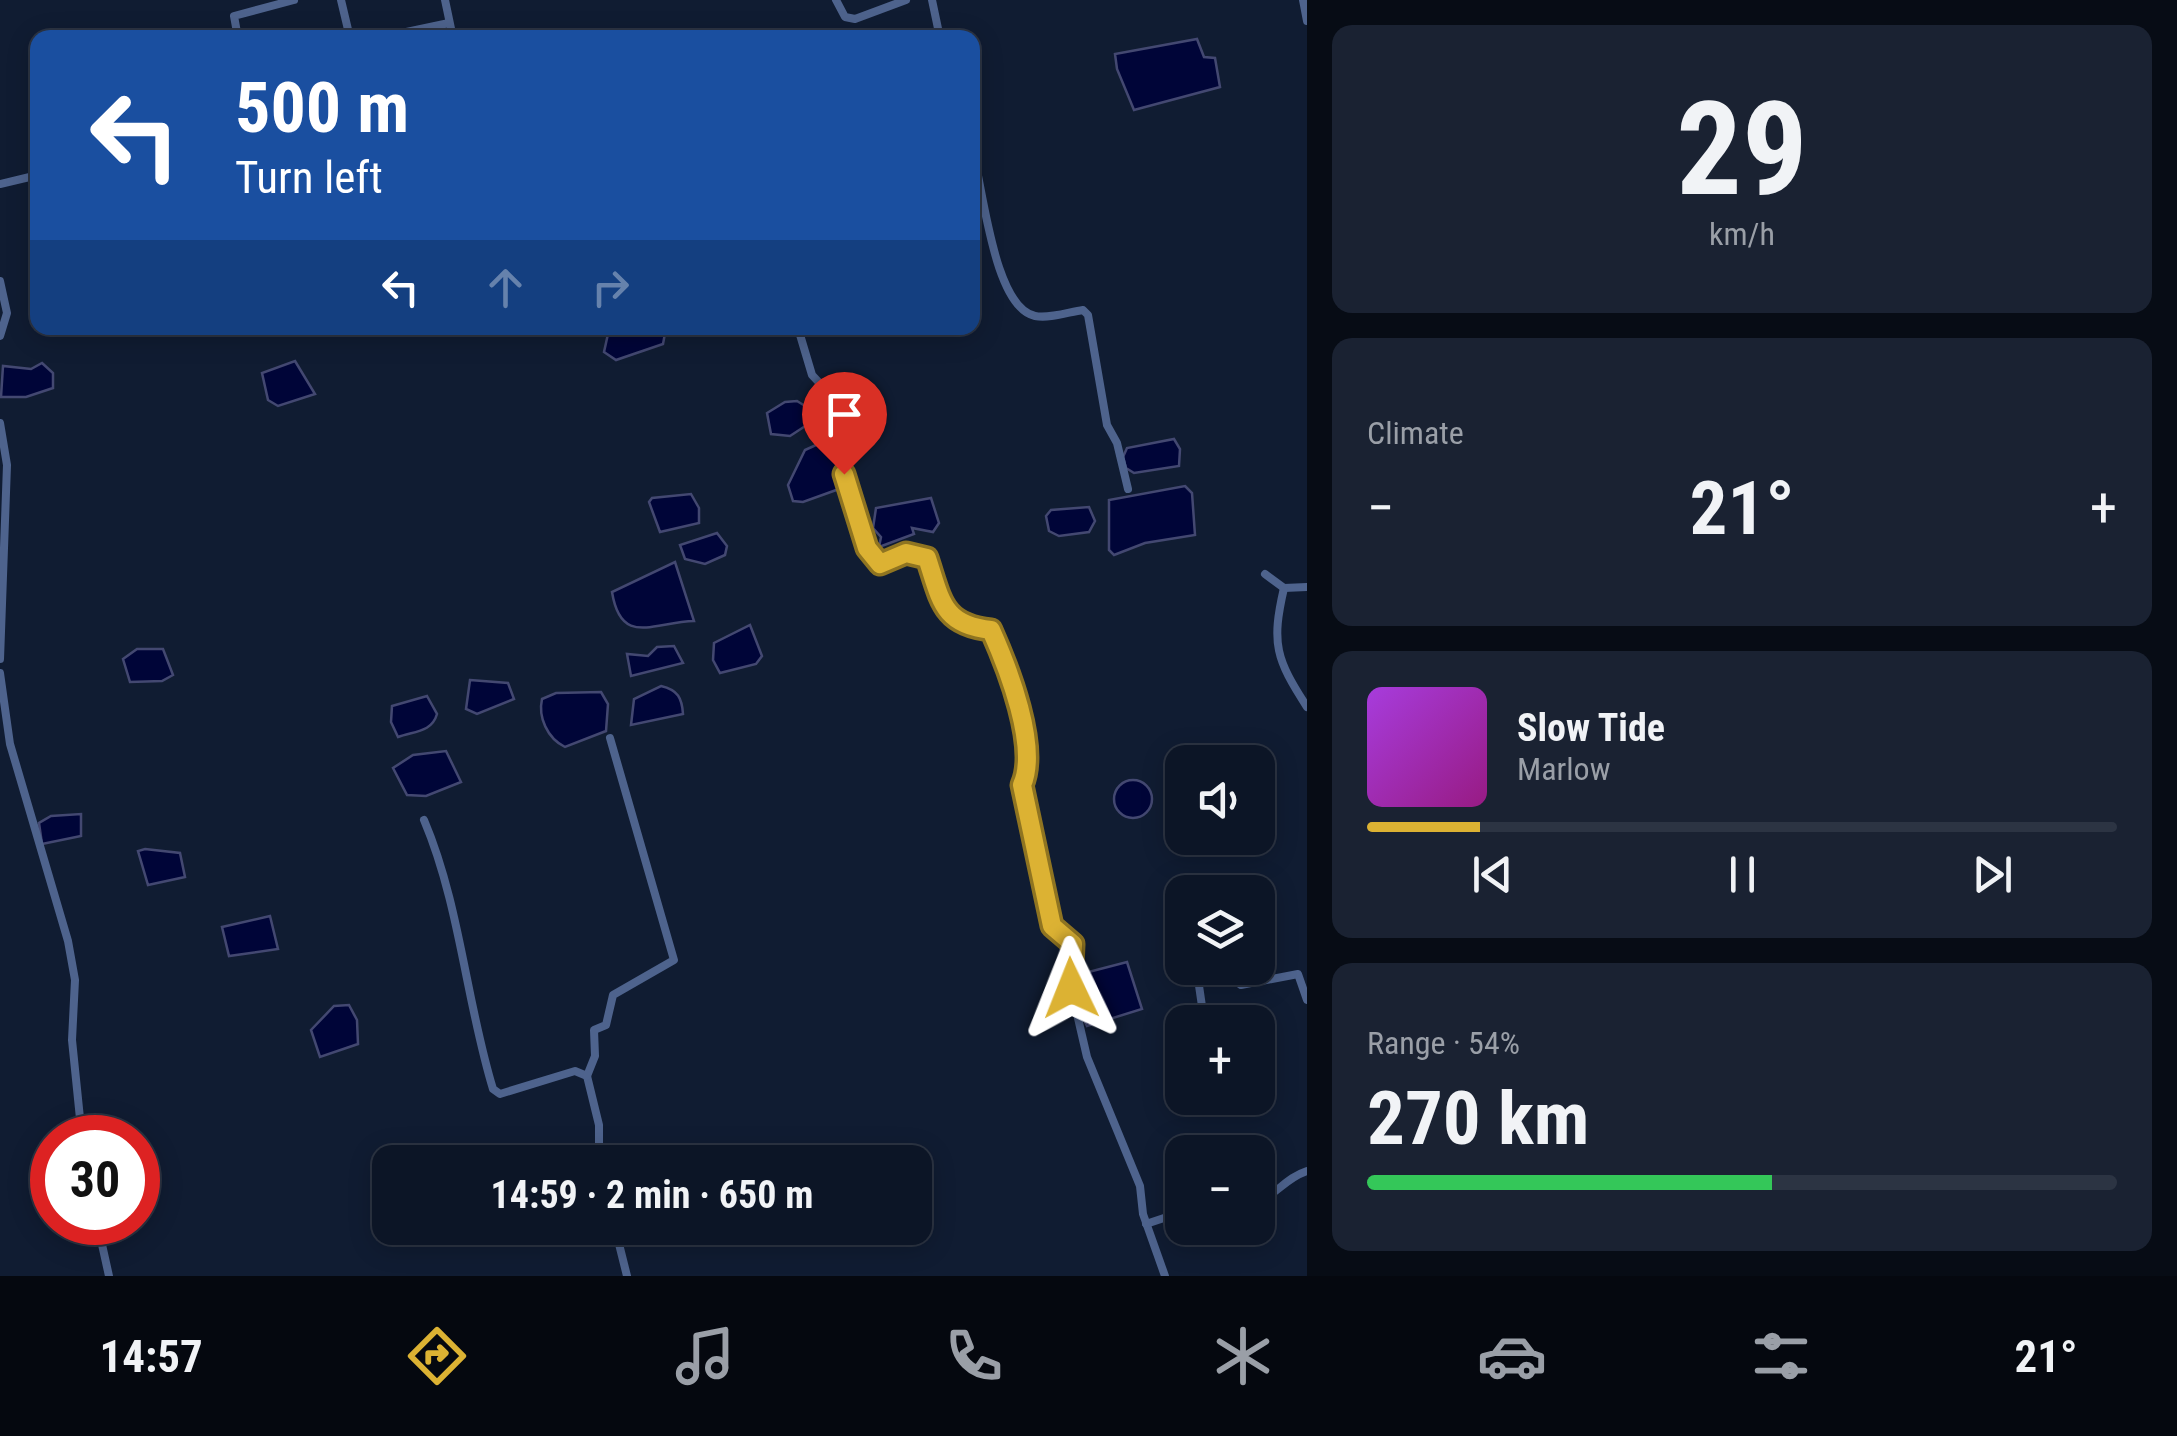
<!DOCTYPE html>
<html lang="en">
<head>
<meta charset="utf-8">
<style>
	body { margin:0; font-family:"Roboto Condensed",sans-serif; background:#1a2232; color:#f1f3f6; height:100vh; display:flex; flex-direction:column; font-size:38px; white-space:nowrap }
	* { box-sizing:border-box; margin:0 }
	p { font-size:32px; color:#9a9fa7 }
	.icon { flex:none; width:55px; height:55px; fill:none; stroke:currentColor; stroke-width:2; stroke-linecap:round; stroke-linejoin:round }
	.map { position:relative; flex:1; overflow:hidden }
	.drawer { display:flex; flex-direction:column; gap:25px; padding:25px; background:#070c15; width:870px }
	.drawer>* { flex:none }
	.hud { position:absolute; left:30px; top:30px; width:950px; height:305px; border-radius:20px; box-shadow:0 5px 25px #0003,0 0 0 2px #2c3443; background:#1a4fa0; color:#fff; overflow:hidden }
	.buttons { position:absolute; left:1165px; top:745px; display:grid; gap:20px }
	.buttons a { display:grid; place-items:center; width:110px; height:110px; border-radius:20px; background:#0c1526; box-shadow:0 5px 25px #0003,0 0 0 2px #2c3443; font-size:50px }
	.speed { position:absolute; left:30px; top:1115px; display:flex; gap:20px; font-size:50px; font-weight:700; text-align:center }
	.speed>* { display:grid; place-content:center; width:130px; height:130px; border-radius:50%; background:#0c1526; box-shadow:0 5px 25px #0003,0 0 0 2px #2c3443; line-height:1 }
	.speed .limit { border:15px solid #d22; background:#fff; color:#111 }
	.pin { position:absolute; display:grid; place-items:center; width:85px; height:85px; color:#fff; margin:-102px -42px; border-radius:50% 50% 50% 0; rotate:-45deg; box-shadow:0 0 10px #0007 }
	.pin .icon { rotate:45deg }
	.me { position:absolute; width:110px; margin:-55px; rotate:358deg; stroke-linejoin:round; filter:drop-shadow(0 0 8px #0008) }
	.turn { display:flex; align-items:center; gap:35px; height:210px; padding:0 40px; font-size:45px }
	.turn .icon { width:130px; height:130px; stroke-width:2.5 }
	.turn b { display:block; font-size:70px; line-height:85px }
	.lanes { display:flex; align-items:center; height:95px; padding:0 40px; background:#0003; justify-content:center; gap:50px; direction:ltr }
	.lanes .off { opacity:.35 }
	.big { font-size:75px; font-weight:700; line-height:1.1 }
	.drawer .widget { flex:1; display:flex; flex-direction:column; justify-content:center; gap:15px; min-width:0; padding:0 35px; border-radius:20px; background:#1a2232 }
	.drawer .dial { align-items:center; gap:0 }
	.dial b { font-size:130px; line-height:1 }
	.song { display:flex; align-items:center; gap:30px }
	.cover { width:120px; height:120px; border-radius:15px; background:linear-gradient(135deg,hsl(280 70% 55%),hsl(310 70% 35%)) }
	.played { height:10px; border-radius:5px; background:linear-gradient(90deg,#dcb233 15%,#2c3443 15%) }
	.keys { display:flex; justify-content:space-around; direction:ltr }
	.heat { display:flex; justify-content:space-between; align-items:center; font-size:55px; direction:ltr }
	.charge { height:15px; border-radius:8px; background:linear-gradient(90deg,#34c759 54%,#2c3443 0) }
	.trip { position:absolute; left:372px; top:1145px; width:560px; height:100px; border-radius:20px; background:#0c1526; box-shadow:0 5px 25px #0003,0 0 0 2px #2c3443; font-weight:700; line-height:100px; text-align:center }
	.tabs { display:flex; height:160px; justify-content:space-around; align-items:center; background:#05080f; color:#9a9fa7 }
	.tabs .icon { width:70px; height:70px }
	.tabs .current { color:#dcb233 }
	.tabs b { font-size:45px; color:#f1f3f6 }
	main { display:flex; flex:1; min-height:0 }
	.map>svg:first-child { display:block }
	.water { fill:#000538; stroke:#434871; stroke-width:2.5 }
	.lines { fill:none; stroke-linecap:round; stroke-linejoin:round }
	.minor { stroke:#4e638d; stroke-width:8 }
	.route-casing { stroke:#8f7421; stroke-width:25 }
	.route { stroke:#dcb233; stroke-width:18 }
</style>
</head>
<body>
<main>
<div class="map">
<svg width="1307" height="1276" viewBox="0 0 1307 1276">
	<rect width="100%" height="100%" fill="#101c32"/>
	<g class="water">
		<path d="M1197,39L1204,57L1215,58L1220,87L1134,110L1117,69L1115,54Z"/>
		<path d="M615,328H666L663,344L616,360L604,352L608,334Z"/>
		<path d="M295,361L315,394L278,406L268,400L262,373Z"/>
		<path d="M42,363L53,373V388L26,397H1L3,366L31,369Z"/>
		<path d="M797,401L810,409L813,421L790,436L771,434L767,413L785,402Z"/>
		<path d="M1174,439L1180,449L1179,466L1134,473L1126,468L1123,457L1127,448Z"/>
		<path d="M827,440L839,472V489L803,502L793,501L788,485L805,450Z"/>
		<path d="M1185,486L1192,493L1195,535L1145,543L1114,555L1109,550V500Z"/>
		<path d="M691,494L699,508V523L660,532L649,502L652,498Z"/>
		<path d="M931,498L939,523L933,532L912,528L914,534L879,547L881,537L873,528L876,508Z"/>
		<path d="M1089,507L1095,521L1089,532L1059,536L1049,531L1046,516L1051,510Z"/>
		<path d="M717,533L727,546L725,555L705,564L685,559L680,545Z"/>
		<path d="M675,562L694,621C653,622 621,647 612,592Z"/>
		<path d="M750,625L762,656L756,664L720,673L713,660L714,643Z"/>
		<path d="M674,646L683,663L631,676L627,654L648,656L657,647Z"/>
		<path d="M137,649H163L173,675L162,681L130,682L123,659Z"/>
		<path d="M470,680L508,683L514,699L477,714L466,709Z"/>
		<path d="M661,686C678,690 682,698 683,714L631,725L634,699Z"/>
		<path d="M601,692L608,704L606,731L565,747C547,738 538,717 542,699L556,693Z"/>
		<path d="M427,696L437,714C432,732 415,731 398,737L391,722L392,706Z"/>
		<path d="M446,751L461,782L426,796L407,795L393,768L413,755Z"/>
		<circle cx="1133" cy="799" r="19"/>
		<path d="M81,814V836L42,844L39,823L51,816Z"/>
		<path d="M145,849L180,853L185,877L148,885L138,851Z"/>
		<path d="M270,916L278,949L229,956L222,927Z"/>
		<path d="M1127,962L1142,1009L1087,1026L1077,1006V975Z"/>
		<path d="M349,1005L357,1020L358,1044L320,1057L311,1030L334,1006Z"/>
	</g>
	<g class="lines">
		<g class="minor">
			<path d="M341,0L350,38"/>
			<path d="M445,0L453,38"/>
			<path d="M836,0L845,17L855,19L906,0"/>
			<path d="M932,0L940,38"/>
			<path d="M1303,0L1307,21"/>
			<path d="M238,38L234,16L294,0"/>
			<path d="M378,38L449,23"/>
			<path d="M972,149C983,185 993,307 1035,316C1049,319 1069,312 1083,310L1088,315L1107,425L1117,443L1128,489"/>
			<path d="M0,184L38,175"/>
			<path d="M0,281L7,313L0,336"/>
			<path d="M798,328L812,375L828,392L844,474L867,548L880,564L906,553L927,558C942,600 942,625 991,630C1008,668 1039,746 1021,785L1052,926L1073,944L1071,988L1087,1057L1140,1186L1143,1214L1165,1276"/>
			<path d="M0,423L7,465L0,659"/>
			<path d="M1265,574L1284,588L1307,587"/>
			<path d="M1284,588C1271,644 1276,659 1307,707"/>
			<path d="M0,673L10,744L68,941L75,980L72,1040L82,1138"/>
			<path d="M424,820C460,905 466,1001 493,1089L500,1094L575,1071L587,1076L599,1125V1162"/>
			<path d="M1219,968L1241,985L1298,974L1307,1000"/>
			<path d="M1176,1020L1203,1013L1197,972L1206,968"/>
			<path d="M587,1076L595,1056L594,1030L606,1025L613,995L674,960L610,738"/>
			<path d="M1258,1201C1277,1195 1285,1178 1307,1171"/>
			<path d="M97,1222L109,1276"/>
			<path d="M1146,1224L1182,1212"/>
			<path d="M615,1228L627,1276"/>
		</g>
	</g>
	<g class="lines">
		<defs>
			<path id="route" d="M844,474L867,548L880,564L906,553L927,558C941,600 942,625 991,630C1008,668 1039,747 1022,785L1052,926L1073,944L1071,988"/>
		</defs>
		<use href="#route" class="route-casing"/>
		<use href="#route" class="route"/>
	</g>
</svg>
<div class="buttons">
<a><svg class="icon" aria-label="sound" viewBox="0 0 24 24"><path d="M4 9h4l5-4v14l-5-4H4zM17 9q2 3 0 6"/></svg></a>
<a><svg class="icon" aria-label="layers" viewBox="0 0 24 24"><path d="M12 4l9 5-9 5-9-5zM3 14l9 5 9-5"/></svg></a>
<a>+</a>
<a>−</a>
</div>
<div class="speed"><div class="limit">30</div></div>
<div class="pin" style="left:844px;top:474px;background:#d93025"><svg class="icon" aria-label="arrive" viewBox="0 0 24 24"><path d="M6 21V4h12l-3 4 3 4H6"/></svg></div>
<svg class="me" style="left:1071px;top:988px" viewBox="-20 -20 40 40"><path d="M0-17L14 15 0 8-14 15z" fill="#dcb233" stroke="#fff" stroke-width="4"/></svg>
<div class="trip">14:59 · 2 min · 650 m</div>
<div class="hud">
<div class="turn"><svg class="icon" aria-label="left" viewBox="0 0 24 24"><path d="M17 20v-9H6M10 6l-5 5 5 5"/></svg><div><b>500 m</b>Turn left</div></div>
<div class="lanes"><svg class="icon" aria-label="left" viewBox="0 0 24 24"><path d="M17 20v-9H6M10 6l-5 5 5 5"/></svg><svg class="icon off" aria-label="ahead" viewBox="0 0 24 24"><path d="M12 20V5M6 11l6-6 6 6"/></svg><svg class="icon off" aria-label="right" viewBox="0 0 24 24"><path d="M7 20v-9h11M14 6l5 5-5 5"/></svg></div>
</div>
</div>
<section class="drawer">
<div class="widget dial"><b>29</b><p>km/h</p></div>
<div class="widget"><p>Climate</p>
<div class="heat"><a>−</a><b class="big">21°</b><a>+</a></div>
</div>
<div class="widget">
<div class="song"><i class="cover"></i><div><b>Slow Tide</b><p>Marlow</p></div></div>
<div class="played"></div>
<div class="keys"><svg class="icon" aria-label="previous" viewBox="0 0 24 24"><path d="M18 5L8 12l10 7zM5 5v14"/></svg><svg class="icon" aria-label="pause" viewBox="0 0 24 24"><path d="M8 5v14M16 5v14"/></svg><svg class="icon" aria-label="next" viewBox="0 0 24 24"><path d="M6 5l10 7-10 7zM19 5v14"/></svg></div>
</div>
<div class="widget"><p>Range · 54%</p><b class="big">270 km</b><div class="charge"></div></div>
</section>
</main>
<nav class="tabs">
<b>14:57</b>
<svg class="icon current" aria-label="directions" viewBox="0 0 24 24"><path d="M12 3l9 9-9 9-9-9zM9 14v-3h6M13 9l2 2-2 2"/></svg>
<svg class="icon" aria-label="music" viewBox="0 0 24 24"><path d="M9 18V5l10-2v13"/><circle cx="6" cy="18" r="3"/><circle cx="16" cy="16" r="3"/></svg>
<svg class="icon" aria-label="phone" viewBox="0 0 24 24"><path d="M5 4h4l2 5-3 2q2 4 5 5l2-3 5 2v4C11 20 4 13 5 4z"/></svg>
<svg class="icon" aria-label="climate" viewBox="0 0 24 24"><path d="M12 3v18M4 7l16 10M4 17L20 7"/></svg>
<svg class="icon" aria-label="car" viewBox="0 0 24 24"><path d="M5 17H2v-5l4-1 3-4h7l3 4 3 1v5h-3M9 17h6M6 11h13"/><circle cx="7" cy="17" r="2"/><circle cx="17" cy="17" r="2"/></svg>
<svg class="icon" aria-label="filters" viewBox="0 0 24 24"><path d="M4 7h16M4 17h16"/><circle cx="9" cy="7" r="2"/><circle cx="15" cy="17" r="2"/></svg>
<b>21°</b>
</nav>
</body>
</html>
